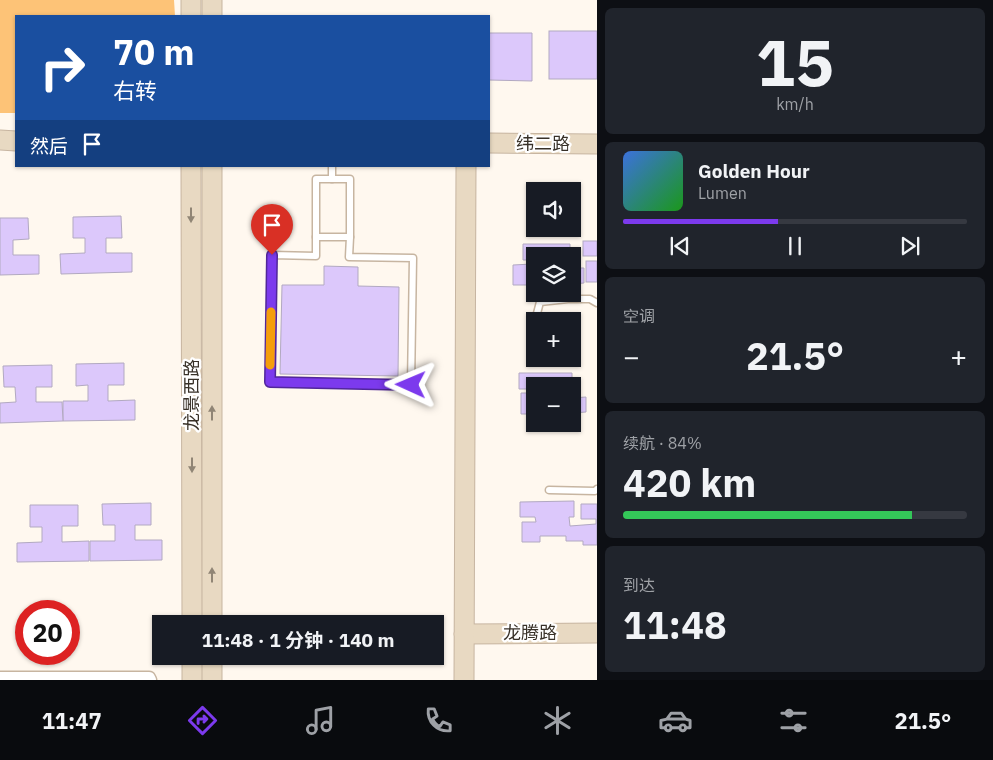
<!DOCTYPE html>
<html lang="zh">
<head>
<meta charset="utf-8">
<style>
	body { margin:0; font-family:"IBM Plex Sans","Noto Sans SC",sans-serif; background:#20242c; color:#f1f3f6; height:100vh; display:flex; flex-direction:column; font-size:19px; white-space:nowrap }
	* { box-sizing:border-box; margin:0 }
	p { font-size:16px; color:#9ea1a6 }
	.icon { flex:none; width:28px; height:28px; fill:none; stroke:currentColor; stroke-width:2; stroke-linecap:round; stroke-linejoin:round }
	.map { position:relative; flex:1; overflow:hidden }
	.sheet { display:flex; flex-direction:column; gap:8px; padding:8px; background:#0d0f14; width:396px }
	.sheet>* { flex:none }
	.top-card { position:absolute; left:15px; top:15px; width:475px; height:152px; border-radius:0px; box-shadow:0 1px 4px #0004; background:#1a4fa0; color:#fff; overflow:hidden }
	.buttons { position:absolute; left:526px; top:182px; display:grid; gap:10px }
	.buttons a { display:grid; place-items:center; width:55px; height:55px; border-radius:0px; background:#171b24; box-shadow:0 1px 4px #0004; font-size:25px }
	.speed { position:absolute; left:15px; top:600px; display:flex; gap:10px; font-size:25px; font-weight:700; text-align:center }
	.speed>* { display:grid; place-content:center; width:65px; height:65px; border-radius:50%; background:#171b24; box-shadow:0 1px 4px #0004; line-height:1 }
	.speed .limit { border:8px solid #d22; background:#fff; color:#111 }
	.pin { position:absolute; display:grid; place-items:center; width:42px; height:42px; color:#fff; margin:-51px -21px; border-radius:50% 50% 50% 0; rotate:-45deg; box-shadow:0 0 5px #0007 }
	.pin .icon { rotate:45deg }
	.me { position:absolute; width:55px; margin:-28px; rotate:271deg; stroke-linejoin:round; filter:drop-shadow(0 0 4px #0008) }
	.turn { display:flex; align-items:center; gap:18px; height:105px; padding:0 15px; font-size:22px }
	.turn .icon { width:65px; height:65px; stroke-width:2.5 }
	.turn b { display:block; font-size:35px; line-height:42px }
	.then { display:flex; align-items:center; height:48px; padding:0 15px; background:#0003; gap:10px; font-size:19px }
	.big { font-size:38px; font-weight:700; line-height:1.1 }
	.sheet .tile { flex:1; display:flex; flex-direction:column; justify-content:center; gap:8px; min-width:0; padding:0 18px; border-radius:8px; background:#20242c }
	.sheet .dial { align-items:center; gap:0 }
	.dial b { font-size:65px; line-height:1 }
	.song { display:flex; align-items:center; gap:15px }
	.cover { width:60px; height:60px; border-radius:8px; background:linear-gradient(135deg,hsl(220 70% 55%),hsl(120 70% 35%)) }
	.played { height:5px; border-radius:2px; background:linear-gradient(90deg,#7c3aed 45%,#363941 45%) }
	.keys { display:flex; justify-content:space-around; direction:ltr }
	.heat { display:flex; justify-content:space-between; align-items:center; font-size:28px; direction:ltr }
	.charge { height:8px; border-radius:4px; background:linear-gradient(90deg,#34c759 84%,#363941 0) }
	.trip { position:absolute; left:152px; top:615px; width:292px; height:50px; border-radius:0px; background:#171b24; box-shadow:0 1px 4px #0004; font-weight:700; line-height:50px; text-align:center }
	.menu { display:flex; height:80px; justify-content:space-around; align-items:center; background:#090b0e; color:#9ea1a6 }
	.menu .icon { width:35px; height:35px }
	.menu .current { color:#7c3aed }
	.menu b { font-size:22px; color:#f1f3f6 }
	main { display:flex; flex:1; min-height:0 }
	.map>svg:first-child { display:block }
	.green { fill:#fdc377 }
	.building { fill:#dcc8fb; stroke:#b2a9c1 }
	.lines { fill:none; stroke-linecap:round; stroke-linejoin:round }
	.lane-casing { stroke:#c7b5a1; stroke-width:9 }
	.street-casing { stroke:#c7b5a1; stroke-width:15 }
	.secondary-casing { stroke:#c7b5a1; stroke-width:21 }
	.lane { stroke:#fff; stroke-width:6 }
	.street { stroke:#fff; stroke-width:12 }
	.secondary { stroke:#e8d9c2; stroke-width:19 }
	.oneway { fill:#908575 }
	.route-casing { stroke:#51269a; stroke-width:12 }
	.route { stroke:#7c3aed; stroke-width:9 }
	.slow { stroke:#f59e0b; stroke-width:9 }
	.labels { text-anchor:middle; stroke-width:4.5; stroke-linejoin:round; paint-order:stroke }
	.street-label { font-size:18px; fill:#383128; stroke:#fff }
</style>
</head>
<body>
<main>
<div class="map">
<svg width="597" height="680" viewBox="0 0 597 680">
	<rect width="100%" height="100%" fill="#fff8ef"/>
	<path class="green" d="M0,0H174L175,16H16V113H0Z"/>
	<g class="building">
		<rect x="549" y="31" width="48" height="48"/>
		<path d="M489,33H532V81L489,80Z"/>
		<path d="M121,216L122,238H106V253H132V272L61,274L60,254L85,253V238H73V217Z"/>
		<path d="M0,218H28L29,239L13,240V255H39V274L0,275Z"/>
		<rect x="583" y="241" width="14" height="15"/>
		<path d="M523,244H570V256H535V285H513V265L532,264V260H523Z"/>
		<rect x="586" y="261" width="11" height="21"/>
		<path d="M324,266L358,267V286L399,287L398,376L280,374L282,285H324Z"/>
		<path d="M572,268H584V283L572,284Z"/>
		<path d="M124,363V385H108V401L135,400V420L63,421V401H88V385L76,386V364Z"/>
		<path d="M52,365V387H36V402H62L63,421L0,423V403L16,402L15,387H4L3,366Z"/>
		<path d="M519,373H572V386H535V414H521V393H534V389H519Z"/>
		<path d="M586,397V412L572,413V398Z"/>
		<path d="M574,501V517H569L570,526L596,524V519H581V504H597V545H583V541H566V536H540V542H522V522H536L535,517H520V502Z"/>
		<path d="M151,503V525H135V540H162V560L90,561V541H115V525H103L102,504Z"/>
		<path d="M30,505H78V526H62V542L89,541V561L17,562V543L42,542V527H30Z"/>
	</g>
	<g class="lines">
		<defs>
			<g id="lane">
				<rect x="316" y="179" width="34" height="58"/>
				<path d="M332,179V166"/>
				<path d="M316,237V256L272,255L270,382L411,385L413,258L349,257L350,237"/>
				<path d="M535,321L540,302L568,299H590L597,303"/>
				<path d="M535,354L533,330L535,322"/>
				<path d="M549,490L595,491L597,489"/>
			</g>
			<path id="street" d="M0,678H149L150,680"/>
			<g id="secondary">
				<path d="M191,0V16"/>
				<path d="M212,16V0"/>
				<path d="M0,140L16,141"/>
				<path d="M489,143L597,144"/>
				<path d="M191,166L192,624"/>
				<path d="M212,624V166"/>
				<path d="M464,634L597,633"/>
				<path d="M192,656V680"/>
				<path d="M212,680V656"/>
				<path d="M464,680L466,166"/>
			</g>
		</defs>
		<use href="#lane" class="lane-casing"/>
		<use href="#street" class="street-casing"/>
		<use href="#secondary" class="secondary-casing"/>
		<use href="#lane" class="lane"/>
		<use href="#street" class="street"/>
		<use href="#secondary" class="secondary"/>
	</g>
	<defs><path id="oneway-solid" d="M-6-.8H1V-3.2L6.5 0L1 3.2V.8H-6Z" transform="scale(1.25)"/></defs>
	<g class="oneway">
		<use href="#oneway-solid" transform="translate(191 215) rotate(90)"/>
		<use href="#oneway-solid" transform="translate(212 413) rotate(-90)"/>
		<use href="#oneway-solid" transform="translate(192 465) rotate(90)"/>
		<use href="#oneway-solid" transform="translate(212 575) rotate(-90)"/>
	</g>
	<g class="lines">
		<defs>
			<path id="route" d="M272,255L270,382L411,385"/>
		</defs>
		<use href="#route" class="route-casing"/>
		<use href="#route" class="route"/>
		<path class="slow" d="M270,365L271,312"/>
	</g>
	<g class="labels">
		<g class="street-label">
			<text x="543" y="150">纬二路</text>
			<text transform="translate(192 395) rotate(-90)" y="6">龙景西路</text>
			<text x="530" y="639">龙腾路</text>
		</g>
	</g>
</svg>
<div class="buttons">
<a><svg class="icon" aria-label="sound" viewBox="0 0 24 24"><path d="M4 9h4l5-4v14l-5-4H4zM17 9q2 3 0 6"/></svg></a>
<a><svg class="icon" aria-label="layers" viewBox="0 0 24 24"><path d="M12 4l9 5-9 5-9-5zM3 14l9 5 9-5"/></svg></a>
<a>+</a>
<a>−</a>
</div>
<div class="speed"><div class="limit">20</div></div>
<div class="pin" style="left:272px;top:255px;background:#d93025"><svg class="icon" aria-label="arrive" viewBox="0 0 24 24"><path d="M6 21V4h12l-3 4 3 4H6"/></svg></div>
<svg class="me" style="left:411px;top:385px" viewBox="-20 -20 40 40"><path d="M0-17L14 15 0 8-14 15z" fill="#7c3aed" stroke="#fff" stroke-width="4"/></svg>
<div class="trip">11:48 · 1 分钟 · 140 m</div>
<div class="top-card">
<div class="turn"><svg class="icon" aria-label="right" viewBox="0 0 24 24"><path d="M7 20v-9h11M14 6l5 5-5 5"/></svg><div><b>70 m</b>右转</div></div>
<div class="then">然后<svg class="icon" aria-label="arrive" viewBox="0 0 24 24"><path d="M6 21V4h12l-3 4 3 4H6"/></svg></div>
</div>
</div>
<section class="sheet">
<div class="tile dial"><b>15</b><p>km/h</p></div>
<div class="tile">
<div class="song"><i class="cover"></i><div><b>Golden Hour</b><p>Lumen</p></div></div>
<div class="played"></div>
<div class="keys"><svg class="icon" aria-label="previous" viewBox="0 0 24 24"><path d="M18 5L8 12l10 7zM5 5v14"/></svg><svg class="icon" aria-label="pause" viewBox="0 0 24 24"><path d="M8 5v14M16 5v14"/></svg><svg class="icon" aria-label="next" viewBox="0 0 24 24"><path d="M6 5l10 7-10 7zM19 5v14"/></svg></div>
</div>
<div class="tile"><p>空调</p>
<div class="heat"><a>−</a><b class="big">21.5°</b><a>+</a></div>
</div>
<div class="tile"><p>续航 · 84%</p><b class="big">420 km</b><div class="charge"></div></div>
<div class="tile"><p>到达</p><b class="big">11:48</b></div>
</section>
</main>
<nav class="menu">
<b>11:47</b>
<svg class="icon current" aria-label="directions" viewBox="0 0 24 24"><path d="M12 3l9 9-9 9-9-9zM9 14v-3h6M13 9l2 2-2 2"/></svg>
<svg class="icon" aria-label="music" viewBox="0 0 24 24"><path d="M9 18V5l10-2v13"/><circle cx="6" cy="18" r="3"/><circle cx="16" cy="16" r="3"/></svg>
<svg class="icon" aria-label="phone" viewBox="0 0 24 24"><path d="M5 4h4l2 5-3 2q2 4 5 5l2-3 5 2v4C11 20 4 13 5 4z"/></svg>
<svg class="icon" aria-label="climate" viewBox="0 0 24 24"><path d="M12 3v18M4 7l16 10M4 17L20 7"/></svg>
<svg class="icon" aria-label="car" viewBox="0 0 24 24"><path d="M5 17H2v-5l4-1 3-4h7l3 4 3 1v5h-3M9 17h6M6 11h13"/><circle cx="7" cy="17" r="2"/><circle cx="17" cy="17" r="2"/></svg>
<svg class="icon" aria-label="filters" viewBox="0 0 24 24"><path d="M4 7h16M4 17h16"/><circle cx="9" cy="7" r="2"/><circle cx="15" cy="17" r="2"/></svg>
<b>21.5°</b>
</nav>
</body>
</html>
